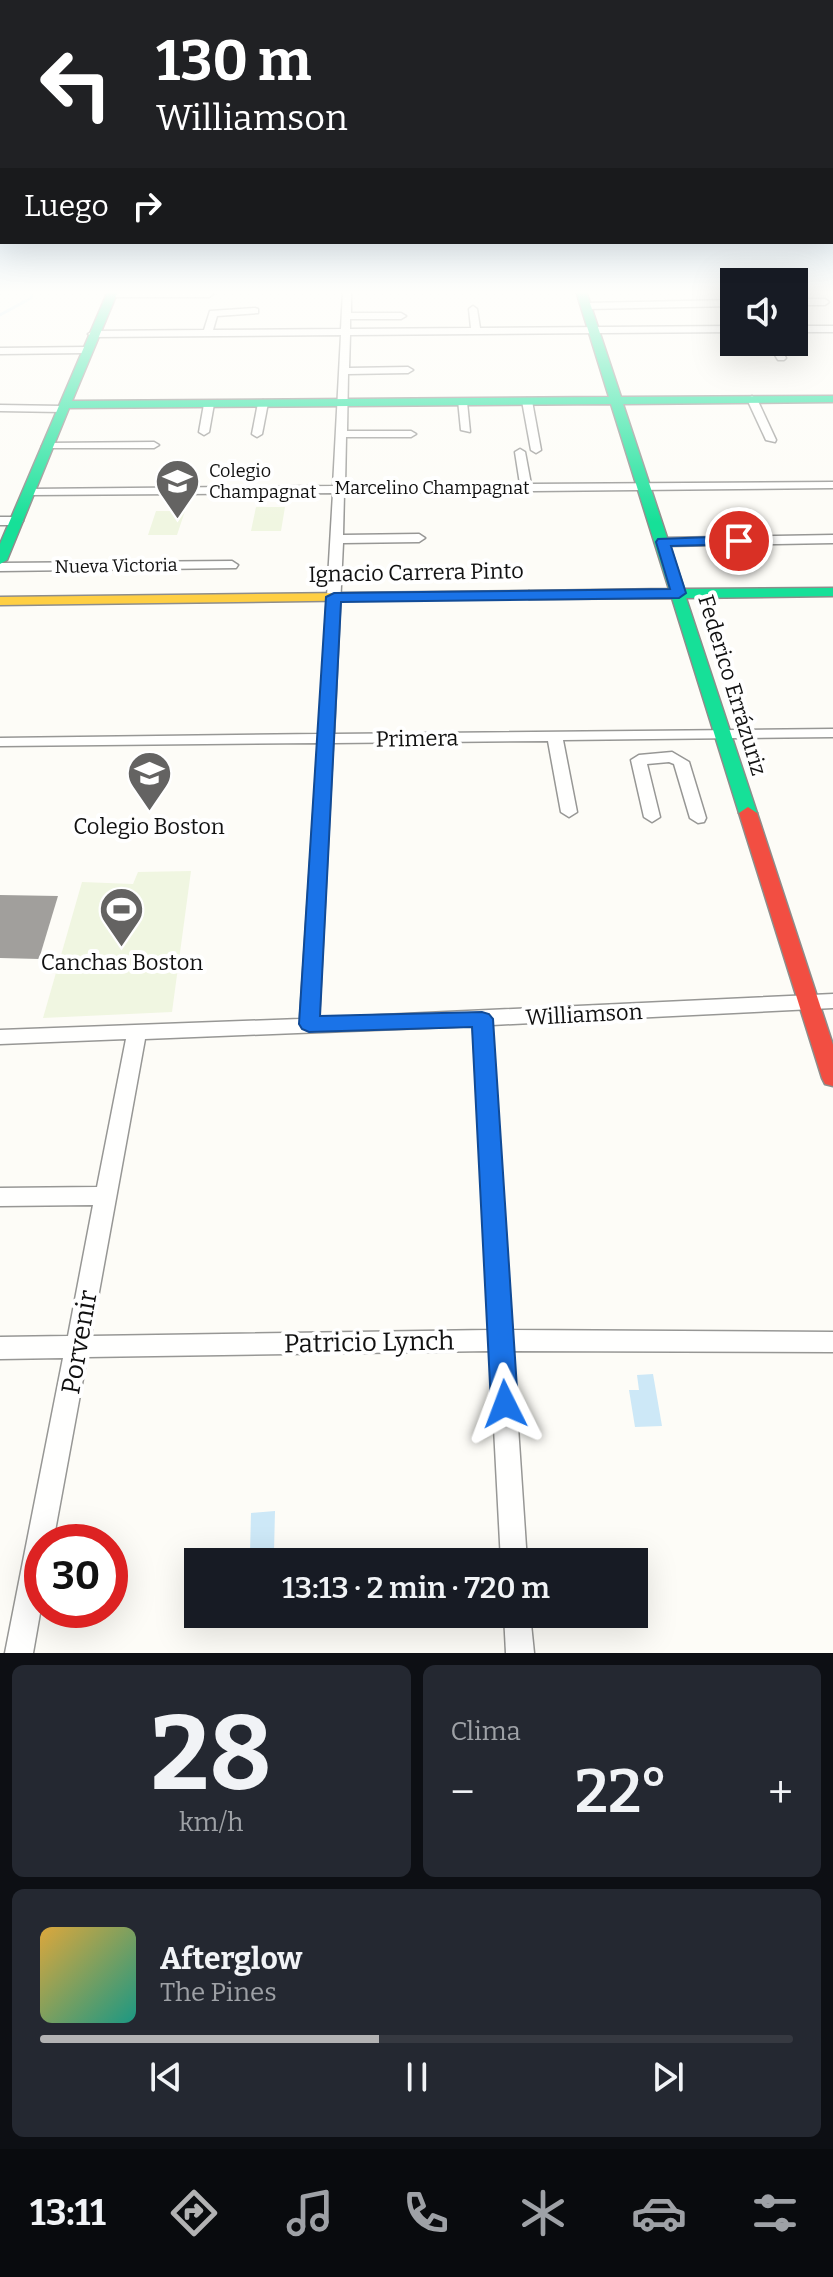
<!DOCTYPE html>
<html lang="es">
<head>
<meta charset="utf-8">
<style>
	body { margin:0; font-family:Bitter,serif; background:#242831; color:#f1f3f6; height:100vh; display:flex; flex-direction:column; font-size:30px; white-space:nowrap }
	* { box-sizing:border-box; margin:0 }
	p { font-size:26px; color:#9ea1a6 }
	.icon { flex:none; width:44px; height:44px; fill:none; stroke:currentColor; stroke-width:2; stroke-linecap:round; stroke-linejoin:round }
	.map { position:relative; height:1653px; overflow:hidden }
	.panel { display:flex; flex-direction:column; gap:12px; padding:12px; background:#0d0f14; flex:1 }
	.panel>* { flex:none }
	.banner { position:absolute; left:0px; top:0px; width:834px; height:244px; box-shadow:0 8px 32px #0002; background:#202124; color:#fff; overflow:hidden }
	.controls { position:absolute; left:720px; top:268px; display:grid; gap:16px }
	.controls a { display:grid; place-items:center; width:88px; height:88px; border-radius:0px; background:#171b24; box-shadow:0 8px 32px #0002; font-size:40px }
	.speed { position:absolute; left:24px; top:1524px; display:flex; gap:16px; font-size:40px; font-weight:700; text-align:center }
	.speed>* { display:grid; place-content:center; width:104px; height:104px; border-radius:50%; background:#171b24; box-shadow:0 8px 32px #0002; line-height:1 }
	.speed .limit { border:12px solid #d22; background:#fff; color:#111 }
	.pin { position:absolute; display:grid; place-items:center; width:68px; height:68px; color:#fff; margin:-34px; border:4px solid #fff; border-radius:50%; box-shadow:0 2px 8px #0007 }
	.me { position:absolute; width:88px; margin:-44px; rotate:357deg; stroke-linejoin:round; filter:drop-shadow(0 0 6px #0008) }
	.turn { display:flex; align-items:center; gap:28px; height:168px; padding:0 24px; font-size:36px }
	.turn .icon { width:104px; height:104px; stroke-width:2.5 }
	.turn b { display:block; font-size:56px; line-height:68px }
	.then { display:flex; align-items:center; height:76px; padding:0 24px; background:#0003; gap:16px; font-size:30px }
	.big { font-size:60px; font-weight:600; line-height:1.1 }
	.panel .widget { flex:1; display:flex; flex-direction:column; justify-content:center; gap:12px; min-width:0; padding:0 28px; border-radius:12px; background:#242831 }
	.panel .dial { align-items:center; gap:0 }
	.dial b { font-size:104px; line-height:1 }
	.song { display:flex; align-items:center; gap:24px }
	.cover { width:96px; height:96px; border-radius:12px; background:linear-gradient(135deg,hsl(40 70% 55%),hsl(170 70% 35%)) }
	.played { height:8px; border-radius:4px; background:linear-gradient(90deg,#b2b2b3 45%,#363941 45%) }
	.keys { display:flex; justify-content:space-around; direction:ltr }
	.heat { display:flex; justify-content:space-between; align-items:center; font-size:44px; direction:ltr }
	.panel .tiles { flex:1; display:grid; gap:12px; grid-template-columns:1fr 1fr }
	.widget:last-child { grid-column:span 2 }
	.trip { position:absolute; left:184px; top:1548px; width:464px; height:80px; border-radius:0px; background:#171b24; box-shadow:0 8px 32px #0002; font-weight:600; line-height:80px; text-align:center }
	.tabs { display:flex; height:128px; justify-content:space-around; align-items:center; background:#090b0e; color:#9ea1a6 }
	.tabs .icon { width:56px; height:56px }
	.tabs .current { color:#b2b2b3 }
	.tabs b { font-size:36px; color:#f1f3f6 }
	.map>svg:first-child { display:block }
	.pitch { fill:#f0f6e1 }
	.water { fill:#cde8f7 }
	.lines { fill:none; stroke-linecap:round; stroke-linejoin:round }
	.stream { stroke:#cde8f7; stroke-width:3 }
	.building { fill:#a19f9c }
	.street-casing { stroke:#979795; stroke-width:3 }
	.fast-casing { stroke:#8e8d8b; stroke-width:3 }
	.slow-casing { stroke:#8e8d8b; stroke-width:3 }
	.jam-casing { stroke:#8e8d8b; stroke-width:3 }
	.street { fill:#fffffe; fill-rule:evenodd }
	.fast { fill:#16e098; fill-rule:evenodd }
	.slow { fill:#ffcf43; fill-rule:evenodd }
	.jam { fill:#f24e42; fill-rule:evenodd }
	.route { fill:#1a73e8; stroke:#114b97; stroke-width:2 }
	.labels { text-anchor:middle; stroke-width:8; stroke-linejoin:round; paint-order:stroke }
	.far-poi-label { font-size:18px; fill:#111; stroke:#fff; text-anchor:start }
	.far-street-label { font-size:18px; fill:#111; stroke:#fff }
	.street-label { font-size:22px; fill:#111; stroke:#fff }
	.poi-label { font-size:22px; fill:#111; stroke:#fff }
	.near-street-label { font-size:26px; fill:#111; stroke:#fff }
</style>
</head>
<body>
<div class="map">
<svg width="833" height="1653" viewBox="0 0 833 1653">
	<rect width="100%" height="100%" fill="#fdfcf7"/>
	<g class="pitch">
		<path d="M256,507H285L281,531H251Z"/>
		<path d="M156,511H185L177,535H148Z"/>
		<path d="M191,871L172,1012L43,1018L82,882L133,884L138,872Z"/>
	</g>
	<g class="water">
		<path d="M653,1374L662,1426L635,1427L629,1390H639L637,1375Z"/>
		<path d="M275,1511L274,1552L250,1554L251,1513Z"/>
	</g>
	<g class="lines">
		<path class="stream" d="M0,315L31,298L32,291"/>
	</g>
	<path class="building" d="M0,895L58,896L39,959L0,958Z"/>
	<g class="lines">
		<defs>
			<g id="street">
				<path d="M343,291H351V313H401L406,316L401,319H350V329L471,328L469,309L473,306L477,309L480,328L734,326V332L350,335L349,368L408,367L413,370L408,373L348,374L347,431H411L416,434L411,437H346L345,486L520,484L515,452L520,449L525,452L531,484L833,482V488L344,493L343,535L419,534L425,538L419,542L343,543L334,734L833,729V737L563,740L577,812L569,817L561,812L548,741L333,743L319,1018L833,994V1008L492,1025L512,1330L833,1332V1352L513,1351L527,1562H501L490,1351L87,1357L53,1542H42V1602L33,1653H5L63,1358L0,1359V1337L68,1336L93,1205L0,1206V1188L97,1187L126,1039L0,1044V1030L300,1019L318,743L0,746V738L319,734L333,493L30,495L24,492L30,489L333,486L341,335L93,337L88,334L93,331L204,330L210,311L255,308L258,309V313L217,316L213,330L341,329ZM473,1026L489,1330L91,1336L145,1039Z"/>
				<path d="M111,292L209,291L213,294L209,297H108V293Z"/>
				<path d="M794,299H825L829,302L825,305H794Z"/>
				<path d="M734,300V306L586,309L582,306L586,303Z"/>
				<rect x="794" y="326" width="39" height="6"/>
				<path d="M767,342H777L786,358L784,360H778Z"/>
				<path d="M0,348L86,347L91,350L86,353L0,354Z"/>
				<path d="M752,396L757,399L776,440L775,442L766,440L747,399Z"/>
				<path d="M527,398L532,401L541,450L536,453L531,450L522,401Z"/>
				<path d="M263,400L268,403L262,434L257,437L252,434L258,403Z"/>
				<path d="M458,400L467,402L470,432L461,430Z"/>
				<path d="M209,401L214,404L209,432L204,435L199,432L204,404Z"/>
				<path d="M0,405L62,406L67,409L62,412L0,411Z"/>
				<path d="M47,443L154,442L159,445L154,448H43L42,446Z"/>
				<path d="M0,517H17L23,521L17,525H0Z"/>
				<path d="M833,535V543L663,546L657,542L663,538Z"/>
				<path d="M232,561L238,565L236,568L0,571V563Z"/>
				<path d="M672,752L689,762L706,818L704,822L698,823L690,818L674,764L669,762L647,764L660,817L652,822L644,817L631,760L639,755Z"/>
				<path d="M504,1614H530L534,1653H506Z"/>
			</g>
			<path id="fast" d="M108,291H118L72,401L609,397L576,291H586L621,397L833,396V402L623,404L684,589L833,588V596L686,598L757,813L754,817L748,819L739,813L672,598L529,599L522,595L529,591L669,589L611,404L69,408L7,560L0,564V544Z"/>
			<path id="slow" d="M529,591L536,595L534,598L0,605V597Z"/>
			<path id="jam" d="M748,807L757,813L833,1045V1086L825,1084L822,1078L739,813Z"/>
		</defs>
		<use href="#street" class="street-casing"/>
		<use href="#fast" class="fast-casing"/>
		<use href="#slow" class="slow-casing"/>
		<use href="#jam" class="jam-casing"/>
		<use href="#street" class="street"/>
		<use href="#fast" class="fast"/>
		<use href="#slow" class="slow"/>
		<use href="#jam" class="jam"/>
	</g>
	<linearGradient id="sky" x2="0" y2="1"><stop stop-color="#9dc9ee"/><stop offset="0.56" stop-color="#fefefb"/><stop offset="1" stop-color="#fefefb" stop-opacity="0"/></linearGradient>
	<rect width="833" height="522" fill="url(#sky)"/>
	<path class="route" d="M739,536L744,538V544L671,546L686,593L679,598L341,602L320,1016L482,1012L489,1014L493,1019L518,1404L514,1413L505,1416L495,1413L491,1404L472,1027L309,1032L302,1029L299,1024L326,597L334,593L670,589L656,542L658,539Z"/>
	<defs>
		<symbol id="school-pin" viewBox="-11 -11 22 30"><path d="M0 17L-7.5 6A9.5 9.5 0 1 1 7.5 6Z" fill="#646362" stroke="#fff"/><path d="M0-5L7-2L0 1L-7-2ZM-4 1L0 2.5L4 1V4Q0 6-4 4Z" fill="#fff"/></symbol>
		<symbol id="stadium-pin" viewBox="-11 -11 22 30"><path d="M0 17L-7.5 6A9.5 9.5 0 1 1 7.5 6Z" fill="#646362" stroke="#fff"/><path d="M0-5a6.5 5 0 1 0 0 10a6.5 5 0 1 0 0-10ZM-3.5-1.8h7v3.6h-7Z" fill="#fff"/></symbol>
	</defs>
	<g fill-rule="evenodd">
		<use href="#school-pin" x="152" y="456" width="51" height="69"/>
		<use href="#school-pin" x="124" y="748" width="51" height="69"/>
		<use href="#stadium-pin" x="96" y="884" width="51" height="69"/>
	</g>
	<g class="labels">
		<g class="far-poi-label">
			<text x="209" y="477">Colegio<tspan x="209" dy="21">Champagnat</tspan></text>
		</g>
		<g class="far-street-label">
			<text x="432" y="494">Marcelino Champagnat</text>
			<text transform="translate(116 566) rotate(-1)" y="6">Nueva Victoria</text>
		</g>
		<g class="street-label">
			<text transform="translate(416 572) rotate(-1)" y="8">Ignacio Carrera Pinto</text>
			<text transform="translate(733 685) rotate(73)" y="8">Federico Errázuriz</text>
			<text transform="translate(417 738) rotate(-1)" y="8">Primera</text>
			<text transform="translate(584 1014) rotate(-3)" y="8">Williamson</text>
		</g>
		<g class="poi-label">
			<text x="149" y="834">Colegio Boston</text>
			<text x="122" y="970">Canchas Boston</text>
		</g>
		<g class="near-street-label">
			<text transform="translate(79 1342) rotate(-80)" y="9">Porvenir</text>
			<text transform="translate(369 1342) rotate(-1)" y="9">Patricio Lynch</text>
		</g>
	</g>
</svg>
<div class="controls">
<a><svg class="icon" aria-label="sound" viewBox="0 0 24 24"><path d="M4 9h4l5-4v14l-5-4H4zM17 9q2 3 0 6"/></svg></a>
</div>
<div class="speed"><div class="limit">30</div></div>
<div class="pin" style="left:739px;top:541px;background:#d93025"><svg class="icon" aria-label="arrive" viewBox="0 0 24 24"><path d="M6 21V4h12l-3 4 3 4H6"/></svg></div>
<svg class="me" style="left:505px;top:1404px" viewBox="-20 -20 40 40"><path d="M0-17L14 15 0 8-14 15z" fill="#1a73e8" stroke="#fff" stroke-width="4"/></svg>
<div class="trip">13:13 · 2 min · 720 m</div>
<div class="banner">
<div class="turn"><svg class="icon" aria-label="left" viewBox="0 0 24 24"><path d="M17 20v-9H6M10 6l-5 5 5 5"/></svg><div><b>130 m</b>Williamson</div></div>
<div class="then">Luego<svg class="icon" aria-label="right" viewBox="0 0 24 24"><path d="M7 20v-9h11M14 6l5 5-5 5"/></svg></div>
</div>
</div>
<section class="panel">
<div class="tiles">
<div class="widget dial"><b>28</b><p>km/h</p></div>
<div class="widget"><p>Clima</p>
<div class="heat"><a>−</a><b class="big">22°</b><a>+</a></div>
</div>
<div class="widget">
<div class="song"><i class="cover"></i><div><b>Afterglow</b><p>The Pines</p></div></div>
<div class="played"></div>
<div class="keys"><svg class="icon" aria-label="previous" viewBox="0 0 24 24"><path d="M18 5L8 12l10 7zM5 5v14"/></svg><svg class="icon" aria-label="pause" viewBox="0 0 24 24"><path d="M8 5v14M16 5v14"/></svg><svg class="icon" aria-label="next" viewBox="0 0 24 24"><path d="M6 5l10 7-10 7zM19 5v14"/></svg></div>
</div>
</div>
</section>
<nav class="tabs">
<b>13:11</b>
<svg class="icon current" aria-label="directions" viewBox="0 0 24 24"><path d="M12 3l9 9-9 9-9-9zM9 14v-3h6M13 9l2 2-2 2"/></svg>
<svg class="icon" aria-label="music" viewBox="0 0 24 24"><path d="M9 18V5l10-2v13"/><circle cx="6" cy="18" r="3"/><circle cx="16" cy="16" r="3"/></svg>
<svg class="icon" aria-label="phone" viewBox="0 0 24 24"><path d="M5 4h4l2 5-3 2q2 4 5 5l2-3 5 2v4C11 20 4 13 5 4z"/></svg>
<svg class="icon" aria-label="climate" viewBox="0 0 24 24"><path d="M12 3v18M4 7l16 10M4 17L20 7"/></svg>
<svg class="icon" aria-label="car" viewBox="0 0 24 24"><path d="M5 17H2v-5l4-1 3-4h7l3 4 3 1v5h-3M9 17h6M6 11h13"/><circle cx="7" cy="17" r="2"/><circle cx="17" cy="17" r="2"/></svg>
<svg class="icon" aria-label="filters" viewBox="0 0 24 24"><path d="M4 7h16M4 17h16"/><circle cx="9" cy="7" r="2"/><circle cx="15" cy="17" r="2"/></svg>
</nav>
</body>
</html>
